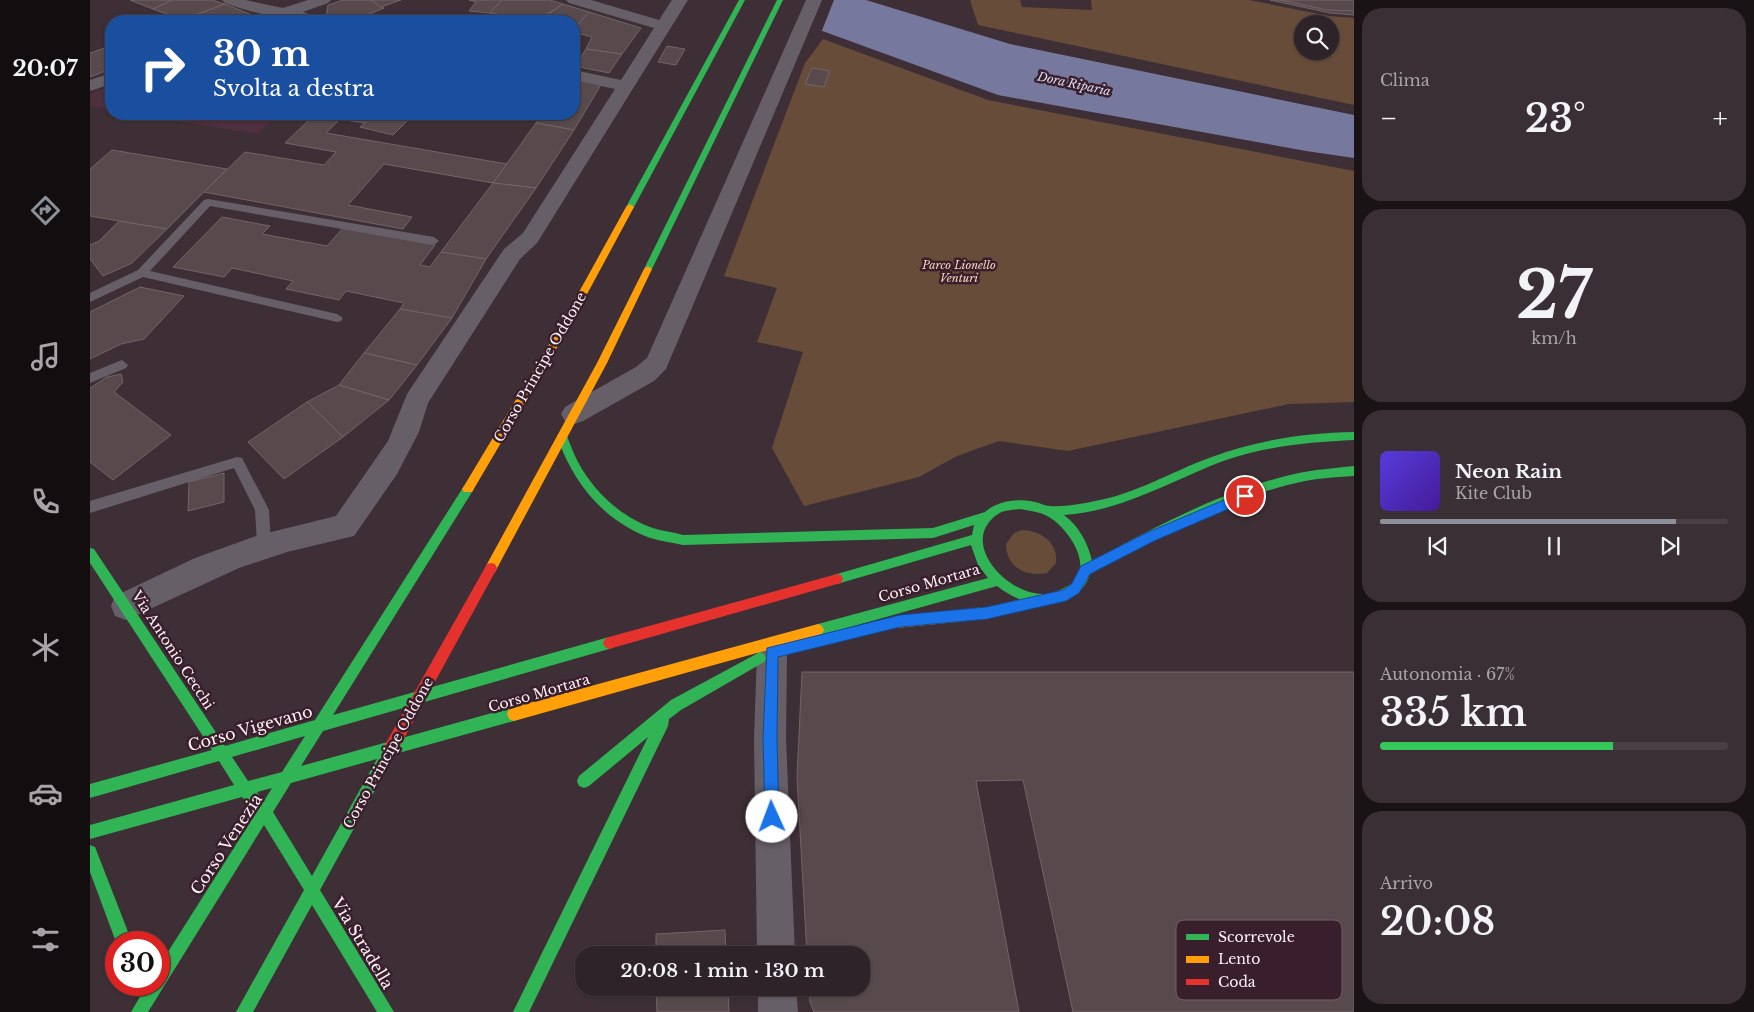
<!DOCTYPE html>
<html lang="it">
<head>
<meta charset="utf-8">
<style>
	body { margin:0; font-family:"Libre Baskerville",serif; background:#3a2f34; color:#f1f3f6; height:100vh; display:flex; flex-direction:column; font-size:19px; white-space:nowrap }
	* { box-sizing:border-box; margin:0 }
	p { font-size:16px; color:#a7a4a8 }
	.icon { flex:none; width:28px; height:28px; fill:none; stroke:currentColor; stroke-width:2; stroke-linecap:round; stroke-linejoin:round }
	.map { position:relative; flex:1; overflow:hidden }
	.drawer { display:flex; flex-direction:column; gap:8px; padding:8px; background:#191316; width:400px }
	.drawer>* { flex:none }
	.guide { position:absolute; left:15px; top:15px; width:475px; height:105px; border-radius:20px; box-shadow:0 1px 4px #0004,0 0 0 1px #494045; background:#1a4fa0; color:#fff; overflow:hidden }
	.tools { position:absolute; left:1204px; top:15px; display:grid; gap:10px }
	.tools a { display:grid; place-items:center; width:45px; height:45px; border-radius:50%; background:#2e2328; box-shadow:0 1px 4px #0004,0 0 0 1px #494045; font-size:25px }
	.speed { position:absolute; left:15px; top:931px; display:flex; gap:10px; font-size:25px; font-weight:700; text-align:center }
	.speed>* { display:grid; place-content:center; width:65px; height:65px; border-radius:50%; background:#2e2328; box-shadow:0 1px 4px #0004,0 0 0 1px #494045; line-height:1 }
	.speed .limit { border:8px solid #d22; background:#fff; color:#111 }
	.pin { position:absolute; display:grid; place-items:center; width:42px; height:42px; color:#fff; margin:-21px; border:2px solid #fff; border-radius:50%; box-shadow:0 1px 5px #0007 }
	.me { position:absolute; width:55px; margin:-28px; rotate:358deg; stroke-linejoin:round; filter:drop-shadow(0 0 4px #0008) }
	.turn { display:flex; align-items:center; gap:18px; height:105px; padding:0 25px; font-size:22px }
	.turn .icon { width:65px; height:65px; stroke-width:2.5 }
	.turn b { display:block; font-size:35px; line-height:42px }
	.big { font-size:38px; font-weight:600; line-height:1.1 }
	.drawer .widget { flex:1; display:flex; flex-direction:column; justify-content:center; gap:8px; min-width:0; padding:0 18px; border-radius:20px; background:#3a2f34 }
	.drawer .dial { align-items:center; gap:0 }
	.dial b { font-size:65px; line-height:1 }
	.song { display:flex; align-items:center; gap:15px }
	.cover { width:60px; height:60px; border-radius:8px; background:linear-gradient(135deg,hsl(250 70% 55%),hsl(260 70% 35%)) }
	.played { height:5px; border-radius:2px; background:linear-gradient(90deg,#8c9099 85%,#494045 85%) }
	.keys { display:flex; justify-content:space-around; direction:ltr }
	.heat { display:flex; justify-content:space-between; align-items:center; font-size:28px; direction:ltr }
	.charge { height:8px; border-radius:4px; background:linear-gradient(90deg,#34c759 67%,#494045 0) }
	.trip { position:absolute; left:485px; top:946px; width:295px; height:50px; border-radius:20px; background:#2e2328; box-shadow:0 1px 4px #0004,0 0 0 1px #494045; font-weight:600; line-height:50px; text-align:center }
	main { display:flex; flex:1; min-height:0 }
	.tabs { display:flex; flex-direction:column; width:90px; justify-content:space-around; align-items:center; background:#120e10; color:#a7a4a8 }
	.tabs .icon { width:35px; height:35px }
	.tabs .active { color:#8c9099 }
	.tabs b { font-size:22px; color:#f1f3f6 }
	.map>svg:first-child { display:block }
	.built { fill:#4e2f3e }
	.green { fill:#674c39; fill-rule:evenodd }
	.water { fill:#77789d }
	.pier { fill:#3e2f36 }
	.building { fill:#58494c; stroke:#726467 }
	.lines { fill:none; stroke-linecap:round; stroke-linejoin:round }
	.lane { fill:#675f68; fill-rule:evenodd }
	.street { fill:#675f68; fill-rule:evenodd }
	.fast { fill:#30b455; fill-rule:evenodd }
	.slow { fill:#ff9f0a; fill-rule:evenodd }
	.jam { fill:#e5322d; fill-rule:evenodd }
	.route { fill:#1a73e8; stroke:#114b97 }
	.labels { text-anchor:middle; stroke-width:5; stroke-linejoin:round; paint-order:stroke }
	.far-park-label { font-size:11px; font-style:italic; fill:#fdd8be; stroke:#391f2c }
	.far-water-label { font-size:12px; font-style:italic; fill:#dbddf8; stroke:#391f2c }
	.street-label { font-size:14px; fill:#fff0f6; stroke:#391f2c }
	.near-street-label { font-size:16px; fill:#fff0f6; stroke:#391f2c }
	.key { fill:#391f2c; stroke:#745e69; stroke-width:1 }
	.key-label { font-size:14px; fill:#fff0f6 }
</style>
</head>
<body>
<main>
<nav class="tabs">
<b>20:07</b>
<svg class="icon active" aria-label="directions" viewBox="0 0 24 24"><path d="M12 3l9 9-9 9-9-9zM9 14v-3h6M13 9l2 2-2 2"/></svg>
<svg class="icon" aria-label="music" viewBox="0 0 24 24"><path d="M9 18V5l10-2v13"/><circle cx="6" cy="18" r="3"/><circle cx="16" cy="16" r="3"/></svg>
<svg class="icon" aria-label="phone" viewBox="0 0 24 24"><path d="M5 4h4l2 5-3 2q2 4 5 5l2-3 5 2v4C11 20 4 13 5 4z"/></svg>
<svg class="icon" aria-label="climate" viewBox="0 0 24 24"><path d="M12 3v18M4 7l16 10M4 17L20 7"/></svg>
<svg class="icon" aria-label="car" viewBox="0 0 24 24"><path d="M5 17H2v-5l4-1 3-4h7l3 4 3 1v5h-3M9 17h6M6 11h13"/><circle cx="7" cy="17" r="2"/><circle cx="17" cy="17" r="2"/></svg>
<svg class="icon" aria-label="filters" viewBox="0 0 24 24"><path d="M4 7h16M4 17h16"/><circle cx="9" cy="7" r="2"/><circle cx="15" cy="17" r="2"/></svg>
</nav>
<div class="map">
<svg width="1264" height="1012" viewBox="0 0 1264 1012">
	<rect width="100%" height="100%" fill="#3e2f36"/>
	<g class="built">
		<path d="M21,86V110L0,106V94Z"/>
		<path d="M44,114H189L167,134Z"/>
	</g>
	<g class="green">
		<path d="M880,0H930L932,7L1002,10L1001,0H1159L1239,16L1264,18V105L888,25ZM1212,24H1240V51H1212Z"/>
		<path d="M733,39L898,100L1264,171V402L1199,404L978,451L909,441L867,456L829,477L714,506L682,448L713,352L667,342L687,288L634,276L715,63Z"/>
		<path d="M932,530C951,531 968,542 966,563L957,573C935,577 916,567 916,544L924,533Z"/>
	</g>
	<path class="water" d="M647,0H776L920,44L1264,115V158L1216,151L908,95Z"/>
	<path class="pier" d="M645,0H744L731,33Z"/>
	<g class="building">
		<path d="M40,0H82L63,9Z"/>
		<path d="M82,0H122L135,4L93,20L63,9Z"/>
		<path d="M253,0H281L294,8L262,21L236,17L238,5Z"/>
		<path d="M281,0H311L291,7Z"/>
		<path d="M379,0H412L400,13L379,11L386,2Z"/>
		<path d="M412,0H460L473,4L446,21L400,13Z"/>
		<path d="M1180,0H1264V15L1240,13Z"/>
		<path d="M1191,0H1264V11L1237,10Z"/>
		<path d="M135,4L162,15L152,21H89Z"/>
		<path d="M473,4L499,12L484,29V21H448Z"/>
		<path d="M499,12L551,28L532,54L496,49L502,37L484,32V29Z"/>
		<path d="M21,46V69L0,77V53Z"/>
		<path d="M577,46L595,49L586,65L568,62Z"/>
		<path d="M496,49L532,54L519,73L485,66Z"/>
		<path d="M722,68L740,71L734,87L715,84Z"/>
		<path d="M484,78L512,83L484,130L446,123L452,114H484Z"/>
		<path d="M218,114H285L275,123Z"/>
		<path d="M285,114H324L303,135L270,127Z"/>
		<path d="M223,116L249,120L236,133L417,164L403,183L294,164L258,205L322,217L313,229L114,192L155,152L234,165L246,152L195,143Z"/>
		<path d="M446,123L484,130L446,188L403,183Z"/>
		<path d="M22,150L137,169L77,229L0,216V169Z"/>
		<path d="M403,183L446,188L396,259L351,252Z"/>
		<path d="M132,217L180,226L172,234L237,246L253,228L345,245L330,265L340,267L351,252L396,259L362,318L310,309L314,303L256,291L249,300L196,289L203,281L142,268L134,277L83,267Z"/>
		<path d="M29,221L77,229L42,263L13,276L0,259V245L9,241Z"/>
		<path d="M50,287L94,296L54,339L31,344L0,359V312Z"/>
		<path d="M310,309L362,318L327,365L274,353Z"/>
		<path d="M274,353L327,365L299,400L249,385Z"/>
		<path d="M31,374L33,382L24,392L81,435L23,480L0,462V388L17,377Z"/>
		<path d="M249,385L299,400L253,437L217,402Z"/>
		<path d="M217,402L253,437L194,479L158,442Z"/>
		<path d="M134,473V502L98,511L99,482Z"/>
		<path d="M712,672H1264V1012H983L933,780L886,781L929,1012H724L720,1002L719,988H771V955H717L707,777Z"/>
		<path d="M635,930L636,955H566V934Z"/>
		<path d="M566,988H638L639,1012H567Z"/>
	</g>
	<g class="lines">
		<g class="lane">
			<path d="M118,199L344,237L349,241L344,245L120,206L60,271L247,314L253,318L251,321L247,322L53,277L0,302V293L48,270L114,200Z"/>
			<path d="M32,360L38,365L36,368L0,383V373Z"/>
			<path d="M147,457L152,458L179,510L181,545L179,549L174,551L169,549L167,545L165,510L144,468L0,513V501Z"/>
		</g>
		<g class="street">
			<path d="M132,0H155L193,8L218,0H241L238,3L213,12L229,18L231,21C197,21 166,14 135,3Z"/>
			<path d="M476,0H501L569,20L582,0H598L447,243L430,259L338,403L329,432L307,474L264,536L197,552L149,568L36,620L25,616L21,606L25,596L105,558L169,535L246,516L298,441L317,394L414,249L433,233L525,89L484,80V70L531,80L564,28L479,3Z"/>
			<path d="M716,0H732L576,369L564,381L493,421L484,424L475,421L471,414L475,407L546,367L557,358Z"/>
			<path d="M21,73V84L0,91V80Z"/>
			<path d="M682,638L693,642L697,653L696,738L705,955H667L664,738L667,653L671,642Z"/>
			<path d="M668,988H706L708,1012H668Z"/>
		</g>
		<g class="fast">
			<path d="M649,0H655L544,207L543,209H537L536,207Z"/>
			<path d="M687,0H693L562,269L561,271H555L554,269Z"/>
			<path d="M1264,432V440C1221,442 1177,446 1136,460C1082,480 1033,511 974,515C989,526 998,543 1002,561C1069,525 1139,487 1214,472C1231,469 1247,468 1264,466V476C1248,477 1231,478 1215,481C1138,497 1068,537 1000,574C996,586 990,593 978,599C953,611 928,602 907,586L728,636L724,634L722,630L724,626L728,624L898,578L888,565L881,545L747,584L743,583L741,579L743,575L747,574L882,535L884,525L843,538L593,545C580,542 567,541 555,536C510,517 483,481 467,437L468,434H476C480,443 483,453 488,462C504,492 531,517 563,528C572,531 583,532 593,535L843,528L895,512C908,500 929,498 945,502C950,503 955,506 960,506C974,507 991,504 1005,501C1045,494 1081,472 1119,458C1166,440 1214,433 1264,432ZM930,509C941,511 953,512 962,519C981,532 1007,572 976,587C966,592 956,596 944,593C911,587 870,540 908,514C914,510 923,510 930,509Z"/>
			<path d="M378,484L382,486L384,489L382,492L243,715L519,637L523,639L525,643L523,647L519,649L233,731L211,766L424,707L429,709L431,714L429,719L424,721L305,754L230,890L304,1012H287L222,905L163,1012H146L214,890L174,825L58,1012H41L57,985H69V966L166,813L152,797L0,839V825L144,785L129,761L0,798V784L122,750L0,563V548L4,549L135,746L225,720L374,486ZM215,736L192,772L158,781L142,757ZM287,759L222,876L183,812L201,783ZM182,788L174,801L167,792Z"/>
			<path d="M670,652L674,654L676,658L674,662L591,710L579,719L578,726L439,1012H423L558,737L499,786L494,788L489,786L487,781L489,776L581,700Z"/>
			<path d="M0,845L5,847L42,942H26L0,872Z"/>
		</g>
		<g class="slow">
			<path d="M540,204L544,207L482,322L382,492H374L372,489L374,486L473,321L536,207Z"/>
			<path d="M558,266L562,269L517,363L405,572L401,573L397,572L395,568L397,564L507,363L554,269Z"/>
			<path d="M955,594L959,596L961,600L959,604L897,619L806,628L802,626L800,622L802,618L806,616L897,607Z"/>
			<path d="M728,624L732,626L734,630L732,634L728,636L424,721L419,719L417,714L419,709L424,707Z"/>
		</g>
		<g class="jam">
			<path d="M401,563L405,564L407,568L405,572L306,753L301,755L296,753L294,748L296,743L397,564Z"/>
			<path d="M747,574L751,575L753,579L751,583L747,584L519,649L515,647L513,643L515,639L519,637Z"/>
		</g>
	</g>
	<path class="route" d="M1155,491L1161,496L1159,500L1064,541L1000,574L989,593L976,601L897,619L810,627L688,657L687,738L689,817L687,822L682,824L677,822L675,817L673,738L677,648L810,615L897,607L973,590L981,585L991,566L1056,533Z"/>
	<g class="labels">
		<g class="far-park-label">
			<text x="869" y="269">Parco Lionello<tspan x="869" dy="13">Venturi</tspan></text>
		</g>
		<g class="far-water-label">
			<text transform="translate(984 84) rotate(12)" y="4">Dora Riparia</text>
		</g>
		<g class="street-label">
			<text transform="translate(450 367) rotate(-60)" y="5">Corso Principe Oddone</text>
			<text transform="translate(839 583) rotate(-16)" y="5">Corso Mortara</text>
			<text transform="translate(83 650) rotate(57)" y="5">Via Antonio Cecchi</text>
			<text transform="translate(449 693) rotate(-16)" y="5">Corso Mortara</text>
			<text transform="translate(298 753) rotate(-61)" y="5">Corso Principe Oddone</text>
		</g>
		<g class="near-street-label">
			<text transform="translate(160 728) rotate(-16)" y="6">Corso Vigevano</text>
			<text transform="translate(136 844) rotate(-57)" y="6">Corso Venezia</text>
			<text transform="translate(273 943) rotate(59)" y="6">Via Stradella</text>
		</g>
	</g>
	<rect x="1086" y="920" width="166" height="80" rx="8" class="key"/>
	<rect x="1096" y="934" width="23" height="6" fill="#30b455"/>
	<rect x="1096" y="956" width="23" height="7" fill="#ff9f0a"/>
	<rect x="1096" y="979" width="23" height="6" fill="#e5322d"/>
	<g class="key-label">
		<text x="1128" y="942">Scorrevole</text>
		<text x="1128" y="964">Lento</text>
		<text x="1128" y="987">Coda</text>
	</g>
</svg>
<div class="tools">
<a><svg class="icon" aria-label="search" viewBox="0 0 24 24"><circle cx="10" cy="10" r="6"/><path d="M15 15l6 6"/></svg></a>
</div>
<div class="speed"><div class="limit">30</div></div>
<div class="pin" style="left:1155px;top:496px;background:#d93025"><svg class="icon" aria-label="arrive" viewBox="0 0 24 24"><path d="M6 21V4h12l-3 4 3 4H6"/></svg></div>
<svg class="me" style="left:682px;top:817px" viewBox="-20 -20 40 40"><circle r="19" fill="#fff"/><path d="M0-13L10 11 0 6-10 11z" fill="#1a73e8"/></svg>
<div class="trip">20:08 · 1 min · 130 m</div>
<div class="guide">
<div class="turn"><svg class="icon" aria-label="right" viewBox="0 0 24 24"><path d="M7 20v-9h11M14 6l5 5-5 5"/></svg><div><b>30 m</b>Svolta a destra</div></div>
</div>
</div>
<section class="drawer">
<div class="widget"><p>Clima</p>
<div class="heat"><a>−</a><b class="big">23°</b><a>+</a></div>
</div>
<div class="widget dial"><b>27</b><p>km/h</p></div>
<div class="widget">
<div class="song"><i class="cover"></i><div><b>Neon Rain</b><p>Kite Club</p></div></div>
<div class="played"></div>
<div class="keys"><svg class="icon" aria-label="previous" viewBox="0 0 24 24"><path d="M18 5L8 12l10 7zM5 5v14"/></svg><svg class="icon" aria-label="pause" viewBox="0 0 24 24"><path d="M8 5v14M16 5v14"/></svg><svg class="icon" aria-label="next" viewBox="0 0 24 24"><path d="M6 5l10 7-10 7zM19 5v14"/></svg></div>
</div>
<div class="widget"><p>Autonomia · 67%</p><b class="big">335 km</b><div class="charge"></div></div>
<div class="widget"><p>Arrivo</p><b class="big">20:08</b></div>
</section>
</main>
</body>
</html>
